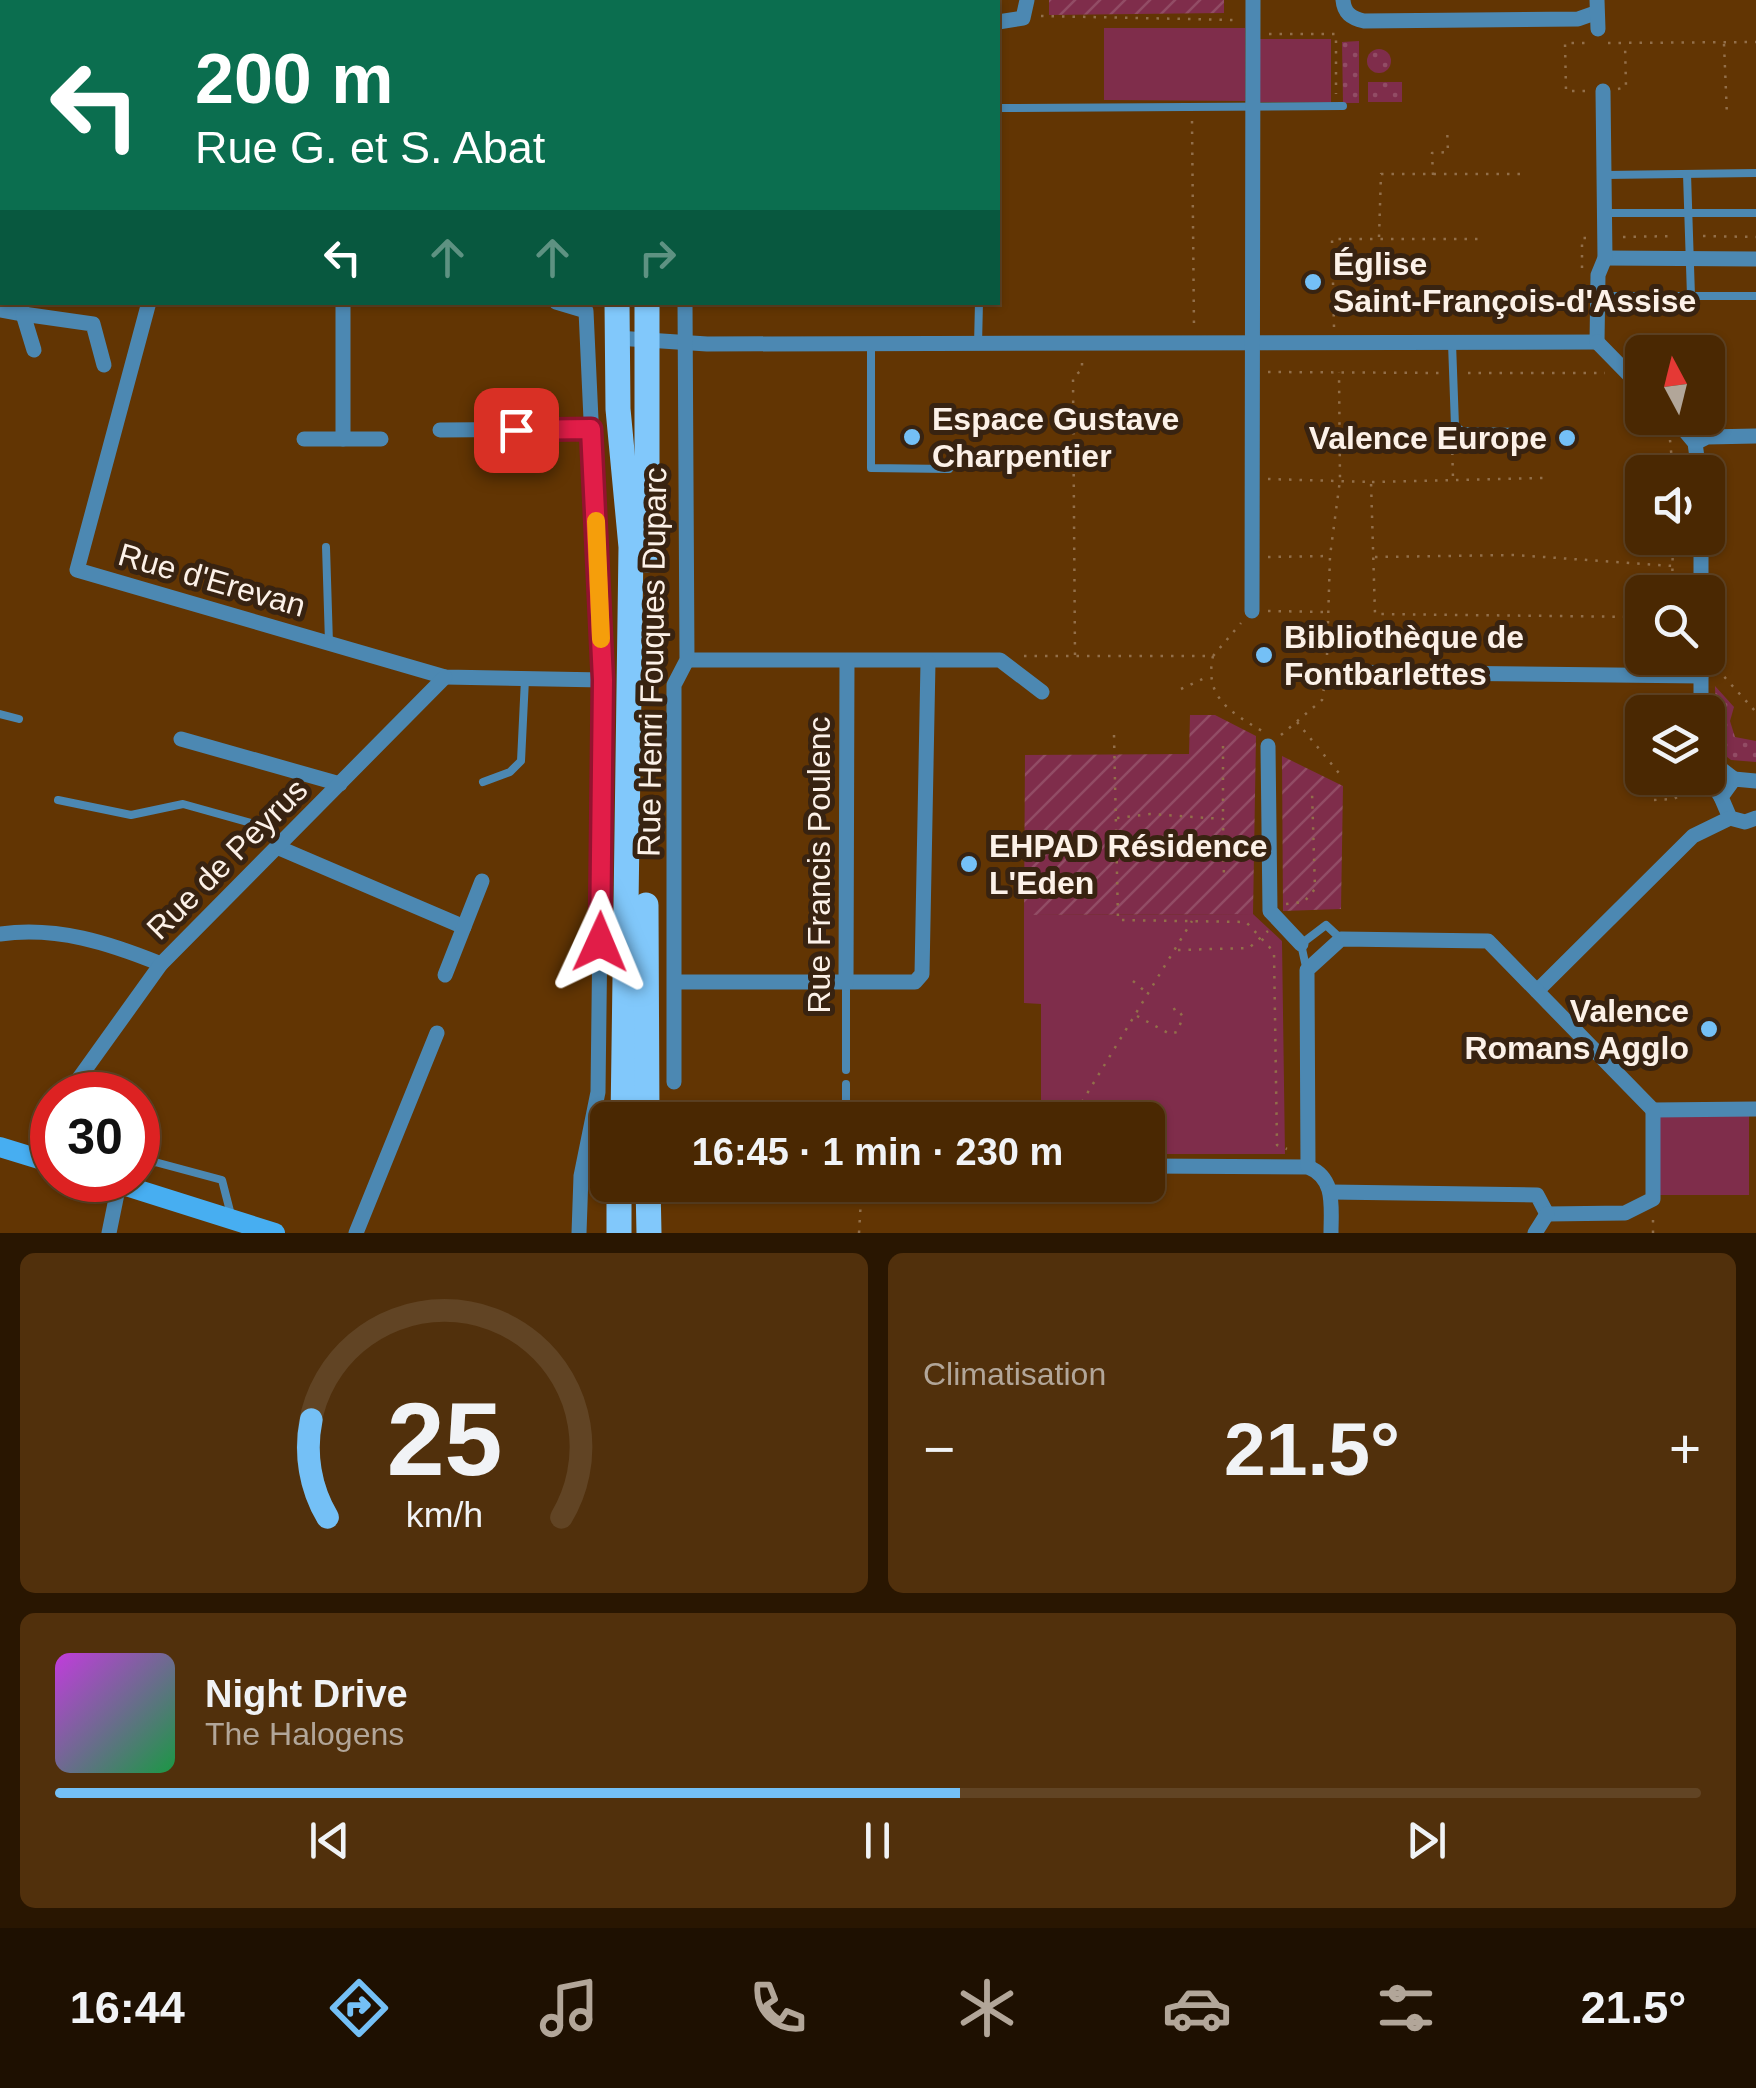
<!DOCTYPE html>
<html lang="fr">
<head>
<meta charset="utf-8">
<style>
	body { margin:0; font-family:Helvetica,sans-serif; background:#51300c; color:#f1f3f6; height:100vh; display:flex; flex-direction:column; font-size:38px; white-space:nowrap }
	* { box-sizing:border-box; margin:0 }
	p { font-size:32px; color:#b2a699 }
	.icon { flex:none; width:55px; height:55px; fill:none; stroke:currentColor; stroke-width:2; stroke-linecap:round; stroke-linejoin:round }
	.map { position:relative; height:1233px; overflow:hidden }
	.panel { display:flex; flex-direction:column; gap:20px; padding:20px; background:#291601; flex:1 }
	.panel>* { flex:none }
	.hud { position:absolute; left:0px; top:0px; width:1000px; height:305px; box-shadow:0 2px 8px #0004,0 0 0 2px #614424; background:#0b6e4f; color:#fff; overflow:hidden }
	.needle { width:65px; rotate:353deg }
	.controls { position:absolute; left:1625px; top:335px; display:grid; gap:20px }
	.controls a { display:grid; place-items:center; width:100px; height:100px; border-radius:15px; background:#4a2802; box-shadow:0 2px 8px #0004,0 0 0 2px #614424; font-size:50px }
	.speed { position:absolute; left:30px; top:1072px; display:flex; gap:20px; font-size:50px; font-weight:700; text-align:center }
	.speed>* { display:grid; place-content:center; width:130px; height:130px; border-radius:50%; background:#4a2802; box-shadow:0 2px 8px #0004,0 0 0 2px #614424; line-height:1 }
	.speed .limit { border:15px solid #d22; background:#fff; color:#111 }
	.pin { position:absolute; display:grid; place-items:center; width:85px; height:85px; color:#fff; margin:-42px; border-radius:20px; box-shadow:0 5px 15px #0006 }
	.me { position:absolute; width:110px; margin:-55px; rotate:1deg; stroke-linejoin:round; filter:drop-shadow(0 0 8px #0008) }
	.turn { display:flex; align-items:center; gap:35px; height:210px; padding:0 30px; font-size:45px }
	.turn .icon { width:130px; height:130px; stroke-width:2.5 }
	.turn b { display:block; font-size:70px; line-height:85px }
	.lanes { display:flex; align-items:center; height:95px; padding:0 30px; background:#0003; justify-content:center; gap:50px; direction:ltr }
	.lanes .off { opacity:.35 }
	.big { font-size:75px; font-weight:600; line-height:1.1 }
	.panel .widget { flex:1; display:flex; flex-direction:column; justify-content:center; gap:15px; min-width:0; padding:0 35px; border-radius:15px; background:#51300c }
	.panel .dial { align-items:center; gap:0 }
	.dial svg { height:260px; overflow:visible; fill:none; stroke:#614424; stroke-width:7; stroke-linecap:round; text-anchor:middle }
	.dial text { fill:#f1f3f6; stroke:none }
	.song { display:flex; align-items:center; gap:30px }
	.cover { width:120px; height:120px; border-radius:15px; background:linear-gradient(135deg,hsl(290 70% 55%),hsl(140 70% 35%)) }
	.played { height:10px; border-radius:5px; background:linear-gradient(90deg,#74c0f6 55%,#614424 55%) }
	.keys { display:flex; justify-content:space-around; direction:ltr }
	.heat { display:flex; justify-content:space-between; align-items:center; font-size:55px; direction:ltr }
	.panel .tiles { flex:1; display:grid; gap:20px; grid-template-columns:1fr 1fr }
	.widget:last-child { grid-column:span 2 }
	.trip { position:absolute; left:590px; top:1102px; width:575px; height:100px; border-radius:15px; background:#4a2802; box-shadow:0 2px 8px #0004,0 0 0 2px #614424; font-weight:600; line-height:100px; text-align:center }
	.tab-bar { display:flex; height:160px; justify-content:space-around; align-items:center; background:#1e1001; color:#b2a699 }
	.tab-bar .icon { width:70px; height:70px }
	.tab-bar .current { color:#74c0f6 }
	.tab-bar b { font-size:45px; color:#f1f3f6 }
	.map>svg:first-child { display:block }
	.grass { fill:url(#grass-dots) }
	.park { fill:#7f2d4b }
	.garden { fill:url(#garden-furrows) }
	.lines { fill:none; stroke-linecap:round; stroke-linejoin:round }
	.path { stroke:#926f4a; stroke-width:2.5; stroke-dasharray:2.5 8; stroke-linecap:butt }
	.lane { stroke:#4c88b2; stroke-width:8 }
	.street { stroke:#4c88b2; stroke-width:15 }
	.secondary { stroke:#47aef1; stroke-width:20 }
	.primary { stroke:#81c8fb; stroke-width:25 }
	.route-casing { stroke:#92132f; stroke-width:25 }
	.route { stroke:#e11d48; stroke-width:18 }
	.slow { stroke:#f59e0b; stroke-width:18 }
	.poi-dot { fill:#74c0f6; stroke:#382311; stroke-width:4 }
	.labels { text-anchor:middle; stroke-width:10; stroke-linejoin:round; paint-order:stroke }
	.poi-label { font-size:32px; font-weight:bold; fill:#fcf1e8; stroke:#382311; text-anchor:start }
	.street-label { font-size:32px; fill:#fcf1e8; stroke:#382311 }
</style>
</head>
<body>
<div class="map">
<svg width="1756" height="1233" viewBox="0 0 1756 1233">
	<defs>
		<pattern id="grass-dots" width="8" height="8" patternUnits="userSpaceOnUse" patternTransform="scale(2.5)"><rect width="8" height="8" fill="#7f2d4b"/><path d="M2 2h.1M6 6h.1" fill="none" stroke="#924c65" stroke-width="1.8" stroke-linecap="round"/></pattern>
		<pattern id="garden-furrows" width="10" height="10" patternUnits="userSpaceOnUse" patternTransform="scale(2.5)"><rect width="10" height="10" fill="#7f2d4b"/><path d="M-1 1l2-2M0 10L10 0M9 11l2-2" fill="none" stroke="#924c65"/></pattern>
	</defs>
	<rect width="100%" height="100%" fill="#623503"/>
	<g class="grass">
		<path d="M1359,41V103H1343L1342,42Z"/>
		<circle cx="1379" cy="61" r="12"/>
		<rect x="1368" y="82" width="34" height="20"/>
		<path d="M1715,686L1734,707L1730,721L1735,737L1756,741V762L1731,760L1717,749Z"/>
	</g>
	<g class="park">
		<path d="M1104,28H1245V101L1104,100Z"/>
		<rect x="1259" y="39" width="72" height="63"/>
		<path d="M1253,914L1282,941L1285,1154H1148V1120H1041V1004L1024,1003V915Z"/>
		<rect x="1660" y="1114" width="89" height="81"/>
	</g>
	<g class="garden">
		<path d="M1049,0H1224V13L1049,15Z"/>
		<path d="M1190,715H1215L1256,736L1253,914L1024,915L1025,755L1189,754Z"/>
		<path d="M1282,756L1343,786L1341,909L1283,911Z"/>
	</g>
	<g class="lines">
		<g class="path">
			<path d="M1041,16L1236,20"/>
			<path d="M1269,34H1336V94"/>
			<path d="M1608,43L1756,42"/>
			<path d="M1724,44L1727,116"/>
			<path d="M1618,89L1626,87L1625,43"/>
			<path d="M1585,91H1566L1565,43H1590"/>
			<path d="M1192,121L1194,328"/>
			<path d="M1433,175L1432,153L1448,152L1447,127"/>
			<path d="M1703,236L1756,237"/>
			<path d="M1379,237L1381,174H1525"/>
			<path d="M1623,237L1675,236"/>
			<path d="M1582,268V238H1590"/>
			<path d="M1334,327L1332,239H1478"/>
			<path d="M1268,372L1440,373"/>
			<path d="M1468,373H1605"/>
			<path d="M1670,440L1673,472"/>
			<path d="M1452,442L1453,479"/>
			<path d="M1268,479L1371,482L1375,614L1642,617"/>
			<path d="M1372,482L1545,478"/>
			<path d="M1268,557L1330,556"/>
			<path d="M1375,557L1515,555L1673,566"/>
			<path d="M1672,592L1673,538"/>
			<path d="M1268,611L1325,612"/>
			<path d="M1708,626H1718L1719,671L1756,712"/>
			<path d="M1075,655L1073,377L1082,370V358"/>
			<path d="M1327,655L1330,556L1340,480L1339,372"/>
			<path d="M1024,656H1213L1241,623"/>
			<path d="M1213,656C1204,697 1230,712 1262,731"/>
			<path d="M662,669L663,577"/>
			<path d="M1181,689L1207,677"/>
			<path d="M1672,712V694"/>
			<path d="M1297,722L1343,778"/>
			<path d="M1114,735L1118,920L1246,922L1274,952L1277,1145L1287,1149"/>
			<path d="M1281,735L1322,700L1324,688"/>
			<path d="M1223,746V817"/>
			<path d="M1673,778L1674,798"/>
			<path d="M1654,800L1674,799L1694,787"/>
			<path d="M1117,818L1150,814L1223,819L1224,880"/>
			<path d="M1286,904L1304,902L1315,889L1312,792"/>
			<path d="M1178,950L1249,948L1268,931"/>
			<path d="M1133,981L1147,993"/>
			<path d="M1137,1016L1170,1034L1177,1032L1183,1017L1177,1008L1168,1012"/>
			<path d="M1071,1120L1192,921"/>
			<path d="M1653,1220V1233"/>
			<path d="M859,1233L861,1199L885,1193V1185"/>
		</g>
		<g class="lane">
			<path d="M998,108L1343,106"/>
			<path d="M1687,174L1691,296"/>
			<path d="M1605,175L1756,173"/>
			<path d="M1606,213H1756"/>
			<path d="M1614,296H1756"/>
			<path d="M1452,343L1455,426L1462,431L1524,432"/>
			<path d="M871,345V468L949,469"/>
			<path d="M978,345L979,302"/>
			<path d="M326,547L329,643"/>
			<path d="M0,714L19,719"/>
			<path d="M483,782L510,772L521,761L525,679"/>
			<path d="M58,800L131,815L183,804L262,826L282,843"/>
			<path d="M1306,967L1301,944L1326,925L1341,939"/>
			<path d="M846,1070V983"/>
			<path d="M846,1120V1084"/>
			<path d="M138,1173L155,1162L222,1180L231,1215"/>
		</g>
		<g class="street">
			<path d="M412,0L427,2"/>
			<path d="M598,0V2"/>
			<path d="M1343,0C1344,13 1351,18 1364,21L1578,19L1595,13"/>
			<path d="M1597,0L1598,29"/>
			<path d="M85,2L86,0"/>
			<path d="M226,2L227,0"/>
			<path d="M677,2V0"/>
			<path d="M998,22L1023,18L1027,0"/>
			<path d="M0,58L2,57"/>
			<path d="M0,80H2"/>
			<path d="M0,175L2,176"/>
			<path d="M1605,258L1756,259"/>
			<path d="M0,289L2,290"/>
			<path d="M149,302L77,570L445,677L603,680"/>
			<path d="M556,302L586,311L603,680L598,1092L581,1176L579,1233"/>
			<path d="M0,310L23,314L20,302"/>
			<path d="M617,338L707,344L1597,342"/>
			<path d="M1597,342L1598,275L1605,258L1603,91"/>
			<path d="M1597,342L1642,388"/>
			<path d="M34,350L23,314L93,324L104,365"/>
			<path d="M1674,418L1695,443L1699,472"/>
			<path d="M440,430L591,429"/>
			<path d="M304,439H381"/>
			<path d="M343,439V302"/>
			<path d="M1695,443L1707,437L1756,436"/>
			<path d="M1701,538V592"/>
			<path d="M1252,611L1253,0"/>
			<path d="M687,660H1000L1042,692"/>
			<path d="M1328,672L1701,676"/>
			<path d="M1701,712V658"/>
			<path d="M181,739L340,784"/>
			<path d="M1268,746L1270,911L1301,944"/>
			<path d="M1708,759L1734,779"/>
			<path d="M1708,776L1721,797"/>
			<path d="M1756,781L1734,779L1721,797L1730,818L1745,822L1756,818"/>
			<path d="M277,847L464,927"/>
			<path d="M0,934C57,926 109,943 161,964"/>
			<path d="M445,975L482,881"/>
			<path d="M675,982H915L922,974L928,662"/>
			<path d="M846,983L847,661"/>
			<path d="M1537,991L1693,836L1730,818"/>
			<path d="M674,1082V685L687,660L685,302"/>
			<path d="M67,1095L161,964L445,677"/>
			<path d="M1653,1110L1756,1109"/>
			<path d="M36,1157L52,1122"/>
			<path d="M1148,1166L1308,1167C1336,1178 1331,1207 1331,1233"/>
			<path d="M1308,1167L1307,970L1341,939L1488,941L1653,1110"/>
			<path d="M1331,1192L1537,1195L1547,1214"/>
			<path d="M1547,1214L1625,1213L1653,1199V1110"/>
			<path d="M109,1233L119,1184"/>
			<path d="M356,1233L437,1033"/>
			<path d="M1535,1233L1547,1214"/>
		</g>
		<g class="secondary">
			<path d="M0,1147L52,1163"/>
			<path d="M107,1180L275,1233"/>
		</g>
		<g class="primary">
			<path d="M647,0V2"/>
			<path d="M617,302L618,409L631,547L623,1120"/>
			<path d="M647,560V302"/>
			<path d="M646,905L647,1120"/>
			<path d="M648,1185L649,1233"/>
			<path d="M619,1233V1185"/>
		</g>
	</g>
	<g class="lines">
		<defs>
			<path id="route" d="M516,430L591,429L603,680L600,942"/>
		</defs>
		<use href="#route" class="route-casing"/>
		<use href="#route" class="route"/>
		<path class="slow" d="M596,521L601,639"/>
	</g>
	<g class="poi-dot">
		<circle cx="1313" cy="282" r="10"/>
		<circle cx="912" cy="437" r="10"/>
		<circle cx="1567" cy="438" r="10"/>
		<circle cx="1264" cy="655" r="10"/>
		<circle cx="969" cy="864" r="10"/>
		<circle cx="1709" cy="1029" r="10"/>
	</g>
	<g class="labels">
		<g class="poi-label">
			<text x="1333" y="275">Église<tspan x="1333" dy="37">Saint-François-d'Assise</tspan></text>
			<text x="932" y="430">Espace Gustave<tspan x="932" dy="37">Charpentier</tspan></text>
			<text x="1547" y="449" text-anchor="end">Valence Europe</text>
			<text x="1284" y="648">Bibliothèque de<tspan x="1284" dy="37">Fontbarlettes</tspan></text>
			<text x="989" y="857">EHPAD Résidence<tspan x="989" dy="37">L'Eden</tspan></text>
			<text x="1689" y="1022" text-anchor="end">Valence<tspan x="1689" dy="37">Romans Agglo</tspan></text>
		</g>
		<g class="street-label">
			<text transform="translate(212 580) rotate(16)" y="11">Rue d'Erevan</text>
			<text transform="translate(652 662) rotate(-89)" y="11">Rue Henri Fouques Duparc</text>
			<text transform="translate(227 859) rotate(-45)" y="11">Rue de Peyrus</text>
			<text transform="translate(819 865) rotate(-90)" y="11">Rue Francis Poulenc</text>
		</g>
	</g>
</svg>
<div class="controls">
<a><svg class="needle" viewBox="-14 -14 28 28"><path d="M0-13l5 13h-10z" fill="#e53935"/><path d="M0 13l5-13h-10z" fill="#b2a699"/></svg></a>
<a><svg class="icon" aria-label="sound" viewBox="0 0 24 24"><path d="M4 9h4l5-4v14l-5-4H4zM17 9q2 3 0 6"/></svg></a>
<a><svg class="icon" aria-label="search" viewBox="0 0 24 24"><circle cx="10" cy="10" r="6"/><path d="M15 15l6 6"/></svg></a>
<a><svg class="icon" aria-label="layers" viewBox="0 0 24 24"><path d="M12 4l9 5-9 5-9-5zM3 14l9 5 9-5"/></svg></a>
</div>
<div class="speed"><div class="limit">30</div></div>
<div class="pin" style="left:516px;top:430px;background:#d93025"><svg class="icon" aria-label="arrive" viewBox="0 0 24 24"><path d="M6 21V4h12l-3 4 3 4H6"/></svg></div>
<svg class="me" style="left:600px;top:942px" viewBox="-20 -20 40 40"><path d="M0-17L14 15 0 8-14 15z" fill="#e11d48" stroke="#fff" stroke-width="4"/></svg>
<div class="trip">16:45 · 1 min · 230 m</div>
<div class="hud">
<div class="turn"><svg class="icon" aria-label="left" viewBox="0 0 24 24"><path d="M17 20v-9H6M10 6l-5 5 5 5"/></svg><div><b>200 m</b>Rue G. et S. Abat</div></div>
<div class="lanes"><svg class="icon" aria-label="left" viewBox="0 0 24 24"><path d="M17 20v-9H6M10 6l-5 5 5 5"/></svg><svg class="icon off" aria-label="ahead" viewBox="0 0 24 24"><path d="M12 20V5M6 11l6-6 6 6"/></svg><svg class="icon off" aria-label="ahead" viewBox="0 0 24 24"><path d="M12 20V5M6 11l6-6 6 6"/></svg><svg class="icon off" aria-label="right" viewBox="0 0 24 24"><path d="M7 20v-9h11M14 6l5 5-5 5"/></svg></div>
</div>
</div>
<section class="panel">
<div class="tiles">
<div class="widget dial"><svg viewBox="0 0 100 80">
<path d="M14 69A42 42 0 1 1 86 69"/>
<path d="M14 69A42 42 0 0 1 9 39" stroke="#74c0f6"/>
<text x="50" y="56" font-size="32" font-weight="700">25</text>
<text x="50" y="72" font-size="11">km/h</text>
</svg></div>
<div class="widget"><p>Climatisation</p>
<div class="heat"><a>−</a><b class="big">21.5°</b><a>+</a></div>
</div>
<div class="widget">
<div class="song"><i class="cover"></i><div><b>Night Drive</b><p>The Halogens</p></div></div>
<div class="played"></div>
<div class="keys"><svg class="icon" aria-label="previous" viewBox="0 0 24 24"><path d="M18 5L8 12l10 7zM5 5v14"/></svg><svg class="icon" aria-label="pause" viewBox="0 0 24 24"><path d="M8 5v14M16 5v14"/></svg><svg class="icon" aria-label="next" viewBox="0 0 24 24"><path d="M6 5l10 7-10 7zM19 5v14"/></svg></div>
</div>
</div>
</section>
<nav class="tab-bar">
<b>16:44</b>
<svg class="icon current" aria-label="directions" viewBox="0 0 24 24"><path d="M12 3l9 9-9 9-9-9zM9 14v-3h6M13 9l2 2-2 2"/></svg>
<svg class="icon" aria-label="music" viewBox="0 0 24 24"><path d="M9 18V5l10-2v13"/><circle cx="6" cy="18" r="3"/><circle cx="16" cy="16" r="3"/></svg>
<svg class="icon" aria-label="phone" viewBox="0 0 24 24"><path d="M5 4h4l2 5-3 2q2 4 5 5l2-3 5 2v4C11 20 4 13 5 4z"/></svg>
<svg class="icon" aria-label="climate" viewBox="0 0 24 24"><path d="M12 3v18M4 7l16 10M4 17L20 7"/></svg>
<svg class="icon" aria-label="car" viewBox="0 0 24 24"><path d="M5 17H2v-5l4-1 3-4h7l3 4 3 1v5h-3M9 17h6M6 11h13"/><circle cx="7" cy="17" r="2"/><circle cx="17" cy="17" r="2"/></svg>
<svg class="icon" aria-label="filters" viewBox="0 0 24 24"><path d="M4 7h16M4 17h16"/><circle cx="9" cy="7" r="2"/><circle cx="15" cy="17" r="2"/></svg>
<b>21.5°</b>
</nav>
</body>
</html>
